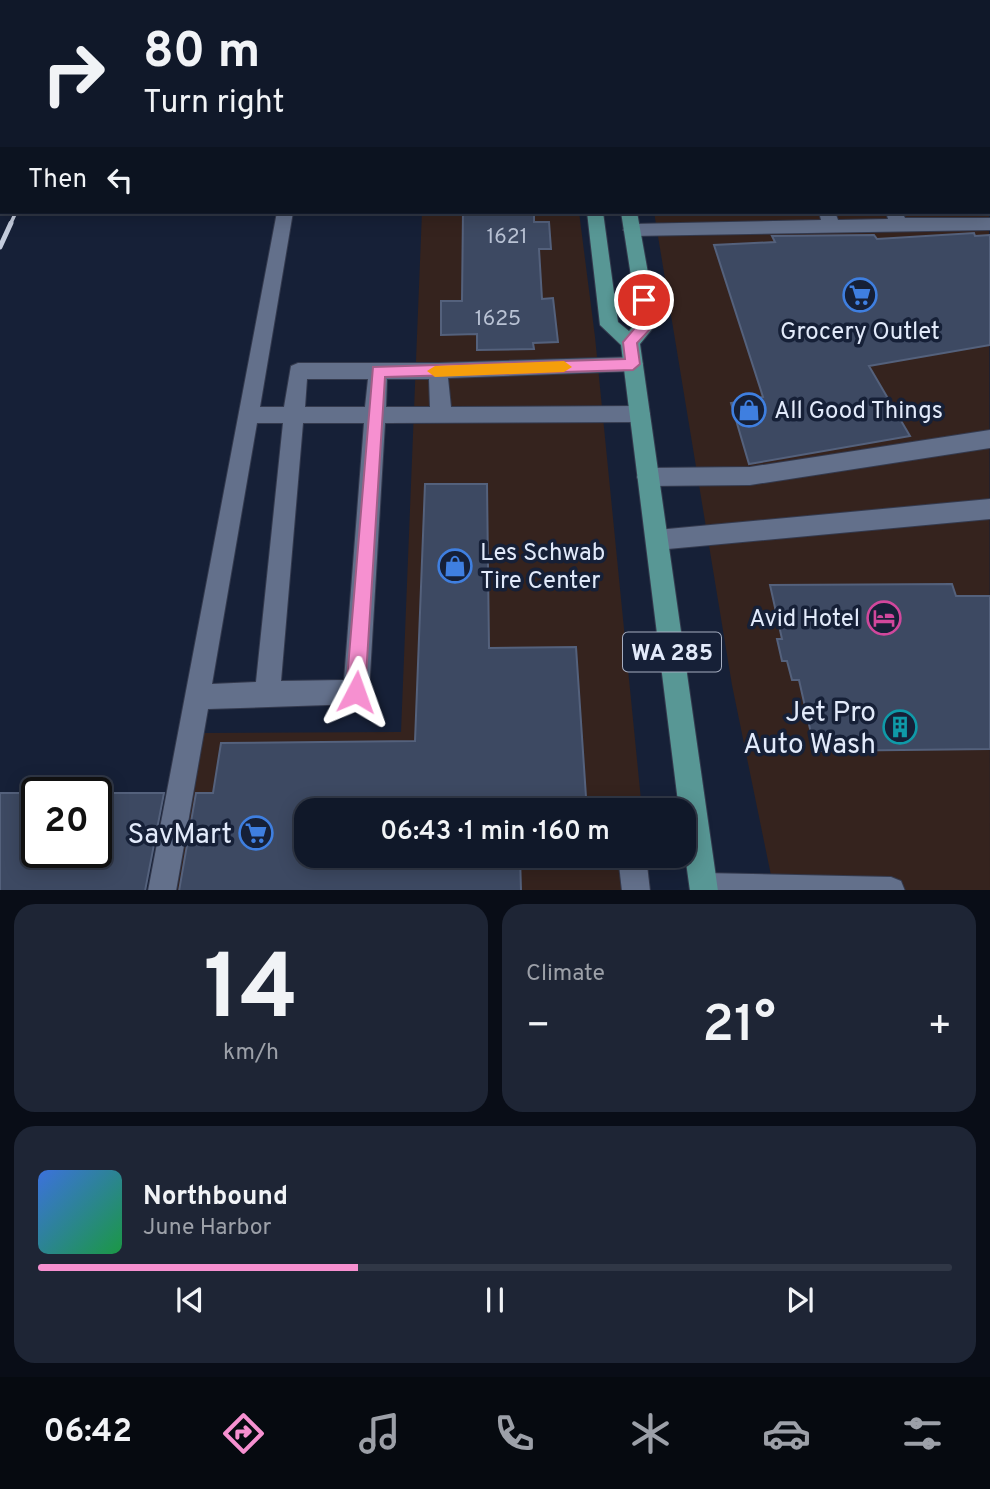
<!DOCTYPE html>
<html lang="en">
<head>
<meta charset="utf-8">
<style>
	body { margin:0; font-family:Overpass,sans-serif; background:#1e2535; color:#f1f3f6; height:100vh; display:flex; flex-direction:column; font-size:26px; white-space:nowrap }
	* { box-sizing:border-box; margin:0 }
	p { font-size:23px; color:#9ca0a8 }
	.icon { flex:none; width:38px; height:38px; fill:none; stroke:currentColor; stroke-width:2; stroke-linecap:round; stroke-linejoin:round }
	.map { position:relative; height:890px; overflow:hidden }
	.side { display:flex; flex-direction:column; gap:14px; padding:14px; background:#090d17; flex:1 }
	.side>* { flex:none }
	.top-card { position:absolute; left:0px; top:0px; width:990px; height:214px; box-shadow:0 4px 18px #0003,0 0 0 2px #303746; background:#101829; color:#f1f3f6; overflow:hidden }
	.speed { position:absolute; left:21px; top:777px; display:flex; gap:14px; font-size:35px; font-weight:700; text-align:center }
	.speed>* { display:grid; place-content:center; width:91px; height:91px; border-radius:50%; background:#101829; box-shadow:0 4px 18px #0003,0 0 0 2px #303746; line-height:1 }
	.speed .limit { border:4px solid #111; border-radius:10px; background:#fff; color:#111 }
	.pin { position:absolute; display:grid; place-items:center; width:60px; height:60px; color:#fff; margin:-30px; border:4px solid #fff; border-radius:50%; box-shadow:0 2px 7px #0007 }
	.me { position:absolute; width:77px; margin:-38px; rotate:4deg; stroke-linejoin:round; filter:drop-shadow(0 0 5px #0008) }
	.turn { display:flex; align-items:center; gap:24px; height:147px; padding:0 28px; font-size:32px }
	.turn .icon { width:91px; height:91px; stroke-width:2.5 }
	.turn b { display:block; font-size:49px; line-height:60px }
	.then { display:flex; align-items:center; height:66px; padding:0 28px; background:#0003; gap:14px; font-size:26px }
	.big { font-size:52px; font-weight:600; line-height:1.1 }
	.side .widget { flex:1; display:flex; flex-direction:column; justify-content:center; gap:10px; min-width:0; padding:0 24px; border-radius:21px; background:#1e2535 }
	.side .dial { align-items:center; gap:0 }
	.dial b { font-size:91px; line-height:1 }
	.song { display:flex; align-items:center; gap:21px }
	.cover { width:84px; height:84px; border-radius:10px; background:linear-gradient(135deg,hsl(220 70% 55%),hsl(140 70% 35%)) }
	.played { height:7px; border-radius:4px; background:linear-gradient(90deg,#f690d0 35%,#303746 35%) }
	.keys { display:flex; justify-content:space-around; direction:ltr }
	.heat { display:flex; justify-content:space-between; align-items:center; font-size:38px; direction:ltr }
	.side .tiles { flex:1; display:grid; gap:14px; grid-template-columns:1fr 1fr }
	.widget:last-child { grid-column:span 2 }
	.trip { position:absolute; left:294px; top:798px; width:402px; height:70px; border-radius:21px; background:#101829; box-shadow:0 4px 18px #0003,0 0 0 2px #303746; font-weight:600; line-height:70px; text-align:center }
	.tab-bar { display:flex; height:112px; justify-content:space-around; align-items:center; background:#060a10; color:#9ca0a8 }
	.tab-bar .icon { width:49px; height:49px }
	.tab-bar .current { color:#f690d0 }
	.tab-bar b { font-size:32px; color:#f1f3f6 }
	.map>svg:first-child { display:block }
	.commercial { fill:#35231e }
	.building { fill:#3d4962; stroke:#54617c; stroke-width:2 }
	.lines { fill:none; stroke-linecap:round; stroke-linejoin:round }
	.minor-casing { stroke:#343a4e; stroke-width:2 }
	.major-casing { stroke:#343a4e; stroke-width:2 }
	.minor { fill:#63708b; fill-rule:evenodd }
	.major { fill:#589795; fill-rule:evenodd }
	.rail-far1 { stroke:#c4ccdd; stroke-width:3.5 }
	.rail { stroke:#c4ccdd; stroke-width:5 }
	.route { fill:#f690d0; stroke:#a05e87; stroke-width:2 }
	.slow { fill:#f59e0b }
	.labels { text-anchor:middle; stroke-width:7; stroke-linejoin:round; paint-order:stroke }
	.number-label { font-size:21px; fill:#b9c2d4 }
	.shield { fill:#162037; stroke:#a5adc0; stroke-width:2 }
	.shield-label { font-size:23px; font-weight:bold; fill:#e2eafa }
	.poi-label { font-size:24px; fill:#e2eafa; stroke:#162037; text-anchor:start }
	.near-poi-label { font-size:28px; fill:#e2eafa; stroke:#162037; text-anchor:end }
</style>
</head>
<body>
<div class="map">
<svg width="990" height="891" viewBox="0 0 990 891">
	<rect width="100%" height="100%" fill="#162037"/>
	<g class="commercial">
		<path d="M989,145L990,890H774L732,685L654,212H989Z"/>
		<path d="M422,212H579L595,337L642,810H306V856H647L650,890L177,891L204,733L401,732Z"/>
	</g>
	<g class="building">
		<path d="M463,212H534V222H549L551,249H539L542,299L553,298L558,342L533,343L534,349L477,350V334L441,335V301H462Z"/>
		<path d="M974,233L975,236L990,235V345L869,366L910,436L749,464L731,403L763,397L714,245L775,242L772,236L874,235L877,239Z"/>
		<path d="M425,484H487L489,648L576,647L586,797L518,798L519,810H306V856H520L521,891H179L196,793H213L221,743L415,741Z"/>
		<path d="M952,584L956,596H990V749L815,751L799,680H792L787,661H782L777,639H782L770,585Z"/>
		<path d="M0,793H37V852H96V793H164L145,891H0Z"/>
	</g>
	<g class="lines">
		<defs>
			<g id="minor">
				<path d="M631,0H645L646,2H632Z"/>
				<rect x="989" y="129" width="1" height="10"/>
				<rect x="989" y="162" width="1" height="10"/>
				<path d="M277,212H293L260,407H284L291,366L298,363H438L633,357L640,359L643,364L640,369L633,371L448,378L451,407L640,406L647,408L650,414L647,420L640,422L385,423L369,692L365,701L356,704L208,709L176,891H148ZM307,379H368L365,407H305ZM387,379H429L430,407H386ZM257,423H283L256,682L212,684ZM303,423H364L344,680L281,681Z"/>
				<path d="M819,212H835L838,220L888,219L886,212H902L905,218H990V230L632,236L623,230L632,224L821,220Z"/>
				<path d="M990,430V448L750,485L648,486L640,483L637,477L640,471L648,468L750,467Z"/>
				<path d="M990,499V519L657,550L649,547L646,540L649,533L657,530Z"/>
				<path d="M618,856H646L650,891H622Z"/>
				<path d="M704,873L891,877L901,881L905,891H691L694,877Z"/>
			</g>
			<g id="major">
				<path d="M561,0H575L576,2H562Z"/>
				<rect x="586" y="0" width="14" height="2"/>
				<path d="M587,212H603L618,322L629,331L638,321L621,212H637L657,323L640,344L718,891H690L684,848V810H679L621,345L600,325Z"/>
			</g>
		</defs>
		<use href="#minor" class="minor-casing"/>
		<use href="#major" class="major-casing"/>
		<use href="#minor" class="minor"/>
		<use href="#major" class="major"/>
		<g class="rail-far1">
			<path d="M0,159L2,156"/>
			<path d="M0,208L2,204"/>
			<path d="M10,225L16,212"/>
		</g>
		<path class="rail" d="M0,247L11,223"/>
	</g>
	<path class="route" d="M644,295L651,300L655,324L637,343L640,364L633,370L385,377L365,692L363,699L356,701L349,699L346,692L373,367L625,359L623,342L640,322L637,300Z"/>
	<path class="slow" d="M564,361L572,367L564,372L435,377L427,371L435,366Z"/>
	<defs>
		<symbol id="supermarket-ring" viewBox="-11 -11 22 22"><circle r="9.5" fill="#162037" stroke="#3f7fe0" stroke-width="1.5"/><path d="M-6-5.5h2.5l.6 2H6L4.5 2H-2.5L-4.4-4H-6ZM-1.5 3.2a1.3 1.3 0 1 0 .1 0ZM3 3.2a1.3 1.3 0 1 0 .1 0Z" fill="#3f7fe0"/></symbol>
		<symbol id="shop-ring" viewBox="-11 -11 22 22"><circle r="9.5" fill="#162037" stroke="#3f7fe0" stroke-width="1.5"/><path d="M-5-2.5h2.3a2.7 3.5 0 0 1 5.4 0H5L5.5 6h-11ZM-1.5-2.5h3a1.5 2.3 0 0 0-3 0Z" fill="#3f7fe0"/></symbol>
		<symbol id="hotel-ring" viewBox="-11 -11 22 22"><circle r="9.5" fill="#162037" stroke="#d1479c" stroke-width="1.5"/><path d="M-6-4.5h1.5V1H6V5H4.5V3h-9V5H-6ZM-4 0a1.8 1.8 0 1 1 3.6 0ZM.5 0V-2.5h3Q6-2.5 6 0Z" fill="#d1479c"/></symbol>
		<symbol id="building-ring" viewBox="-11 -11 22 22"><circle r="9.5" fill="#162037" stroke="#0f9aa8" stroke-width="1.5"/><path d="M-4-6H4V6H1V3H-1V6H-4ZM-2.5-4.3h1.7v1.8h-1.7ZM.8-4.3h1.7v1.8H.8ZM-2.5-1h1.7V.8h-1.7ZM.8-1h1.7V.8H.8Z" fill="#0f9aa8"/></symbol>
	</defs>
	<g fill-rule="evenodd">
		<use href="#supermarket-ring" x="841" y="276" width="38" height="38"/>
		<use href="#shop-ring" x="730" y="391" width="38" height="38"/>
		<use href="#shop-ring" x="436" y="547" width="38" height="38"/>
		<use href="#hotel-ring" x="865" y="599" width="38" height="38"/>
		<use href="#building-ring" x="881" y="708" width="38" height="38"/>
		<use href="#supermarket-ring" x="237" y="814" width="38" height="38"/>
	</g>
	<g class="labels">
		<g class="number-label">
			<text x="507" y="243">1621</text>
			<text x="498" y="325">1625</text>
		</g>
		<rect class="shield" x="623" y="632.5" width="98" height="39" rx="5"/>
		<g class="shield-label">
			<text x="672" y="660">WA 285</text>
		</g>
		<g class="poi-label">
			<text x="860" y="339" text-anchor="middle">Grocery Outlet</text>
			<text x="774" y="418">All Good Things</text>
			<text x="480" y="560">Les Schwab<tspan x="480" dy="28">Tire Center</tspan></text>
			<text x="860" y="626" text-anchor="end">Avid Hotel</text>
		</g>
		<g class="near-poi-label">
			<text x="876" y="721">Jet Pro<tspan x="876" dy="32">Auto Wash</tspan></text>
			<text x="232" y="843">SavMart</text>
		</g>
	</g>
</svg>
<div class="speed"><div class="limit">20</div></div>
<div class="pin" style="left:644px;top:300px;background:#d93025"><svg class="icon" aria-label="arrive" viewBox="0 0 24 24"><path d="M6 21V4h12l-3 4 3 4H6"/></svg></div>
<svg class="me" style="left:356px;top:692px" viewBox="-20 -20 40 40"><path d="M0-17L14 15 0 8-14 15z" fill="#f690d0" stroke="#fff" stroke-width="4"/></svg>
<div class="trip">06:43 · 1 min · 160 m</div>
<div class="top-card">
<div class="turn"><svg class="icon" aria-label="right" viewBox="0 0 24 24"><path d="M7 20v-9h11M14 6l5 5-5 5"/></svg><div><b>80 m</b>Turn right</div></div>
<div class="then">Then<svg class="icon" aria-label="left" viewBox="0 0 24 24"><path d="M17 20v-9H6M10 6l-5 5 5 5"/></svg></div>
</div>
</div>
<section class="side">
<div class="tiles">
<div class="widget dial"><b>14</b><p>km/h</p></div>
<div class="widget"><p>Climate</p>
<div class="heat"><a>−</a><b class="big">21°</b><a>+</a></div>
</div>
<div class="widget">
<div class="song"><i class="cover"></i><div><b>Northbound</b><p>June Harbor</p></div></div>
<div class="played"></div>
<div class="keys"><svg class="icon" aria-label="previous" viewBox="0 0 24 24"><path d="M18 5L8 12l10 7zM5 5v14"/></svg><svg class="icon" aria-label="pause" viewBox="0 0 24 24"><path d="M8 5v14M16 5v14"/></svg><svg class="icon" aria-label="next" viewBox="0 0 24 24"><path d="M6 5l10 7-10 7zM19 5v14"/></svg></div>
</div>
</div>
</section>
<nav class="tab-bar">
<b>06:42</b>
<svg class="icon current" aria-label="directions" viewBox="0 0 24 24"><path d="M12 3l9 9-9 9-9-9zM9 14v-3h6M13 9l2 2-2 2"/></svg>
<svg class="icon" aria-label="music" viewBox="0 0 24 24"><path d="M9 18V5l10-2v13"/><circle cx="6" cy="18" r="3"/><circle cx="16" cy="16" r="3"/></svg>
<svg class="icon" aria-label="phone" viewBox="0 0 24 24"><path d="M5 4h4l2 5-3 2q2 4 5 5l2-3 5 2v4C11 20 4 13 5 4z"/></svg>
<svg class="icon" aria-label="climate" viewBox="0 0 24 24"><path d="M12 3v18M4 7l16 10M4 17L20 7"/></svg>
<svg class="icon" aria-label="car" viewBox="0 0 24 24"><path d="M5 17H2v-5l4-1 3-4h7l3 4 3 1v5h-3M9 17h6M6 11h13"/><circle cx="7" cy="17" r="2"/><circle cx="17" cy="17" r="2"/></svg>
<svg class="icon" aria-label="filters" viewBox="0 0 24 24"><path d="M4 7h16M4 17h16"/><circle cx="9" cy="7" r="2"/><circle cx="15" cy="17" r="2"/></svg>
</nav>
</body>
</html>
